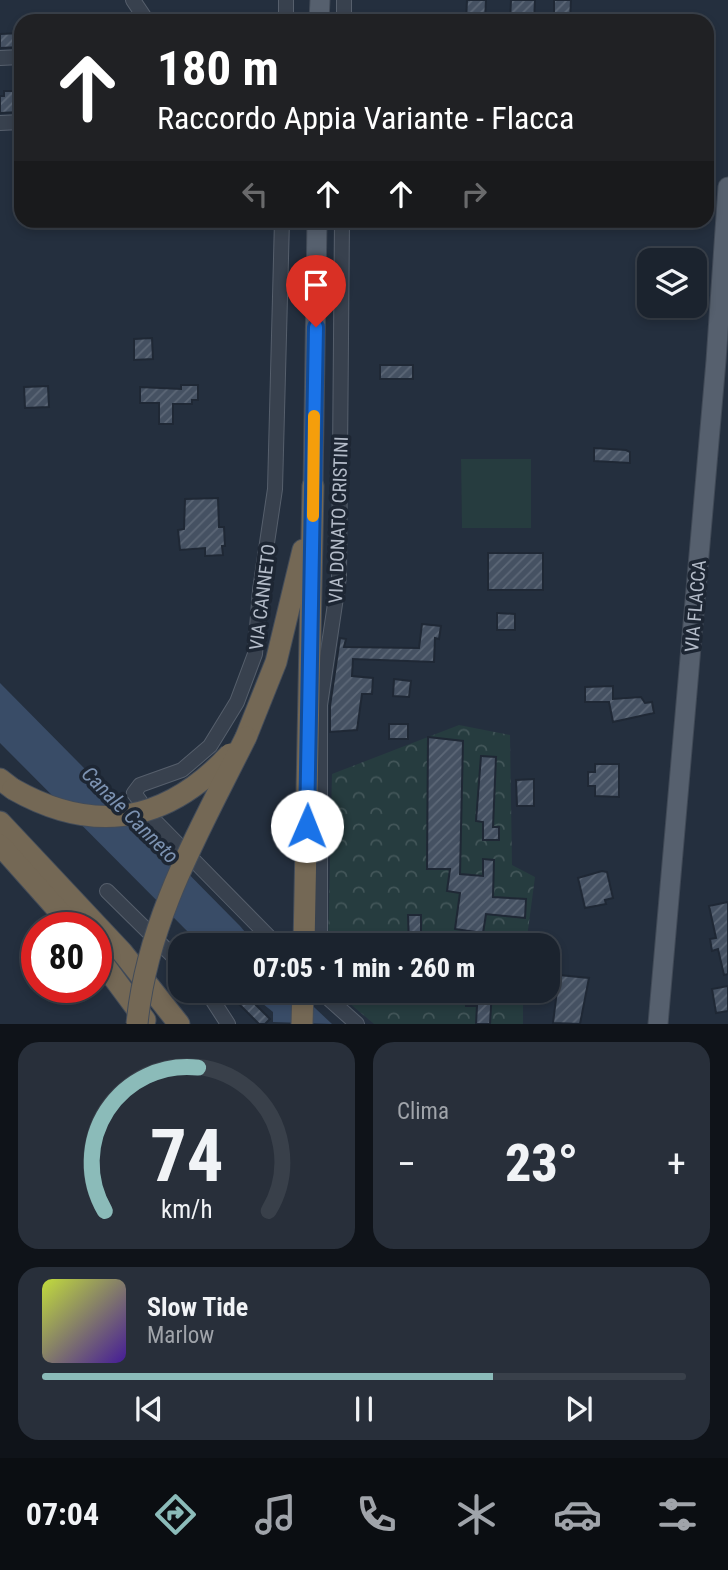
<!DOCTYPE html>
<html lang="it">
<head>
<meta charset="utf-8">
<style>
	body { margin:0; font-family:"Roboto Condensed",sans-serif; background:#282f3a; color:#f1f3f6; height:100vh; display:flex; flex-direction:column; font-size:26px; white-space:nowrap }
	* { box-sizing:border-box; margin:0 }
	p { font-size:23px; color:#a0a4aa }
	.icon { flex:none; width:38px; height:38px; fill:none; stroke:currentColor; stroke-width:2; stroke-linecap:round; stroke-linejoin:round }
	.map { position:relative; height:1024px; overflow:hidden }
	.side { display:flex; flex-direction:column; gap:18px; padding:18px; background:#0f1319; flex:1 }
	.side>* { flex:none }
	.hud { position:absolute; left:14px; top:14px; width:700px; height:214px; border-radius:21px; box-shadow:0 4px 10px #0003,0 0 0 2px #39404a; background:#202124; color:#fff; overflow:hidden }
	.tools { position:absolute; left:637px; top:248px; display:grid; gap:14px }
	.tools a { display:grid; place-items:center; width:70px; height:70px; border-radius:14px; background:#1b232e; box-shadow:0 4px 10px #0003,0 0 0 2px #39404a; font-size:35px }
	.speed { position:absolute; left:21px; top:912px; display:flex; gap:14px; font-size:35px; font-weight:700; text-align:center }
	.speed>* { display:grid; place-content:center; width:91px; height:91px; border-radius:50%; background:#1b232e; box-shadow:0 4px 10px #0003,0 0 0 2px #39404a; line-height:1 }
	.speed .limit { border:10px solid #d22; background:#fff; color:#111 }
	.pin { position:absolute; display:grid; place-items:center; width:60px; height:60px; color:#fff; margin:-72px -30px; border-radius:50% 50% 50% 0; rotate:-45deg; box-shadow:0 0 7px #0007 }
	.pin .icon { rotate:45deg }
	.me { position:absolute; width:77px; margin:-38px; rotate:1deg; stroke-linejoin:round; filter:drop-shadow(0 0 5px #0008) }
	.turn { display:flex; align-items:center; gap:24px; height:147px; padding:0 28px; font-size:32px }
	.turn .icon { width:91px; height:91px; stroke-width:2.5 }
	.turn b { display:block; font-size:49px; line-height:60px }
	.lanes { display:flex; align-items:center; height:66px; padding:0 28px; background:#0003; justify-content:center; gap:35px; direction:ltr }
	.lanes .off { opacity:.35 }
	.big { font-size:52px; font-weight:800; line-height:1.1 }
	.side .tile { flex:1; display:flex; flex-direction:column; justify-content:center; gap:10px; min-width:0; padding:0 24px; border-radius:21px; background:#282f3a }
	.side .dial { align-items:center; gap:0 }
	.dial svg { height:182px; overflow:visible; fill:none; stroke:#39404a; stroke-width:7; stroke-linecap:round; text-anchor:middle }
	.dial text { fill:#f1f3f6; stroke:none }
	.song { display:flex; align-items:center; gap:21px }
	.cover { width:84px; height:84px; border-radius:10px; background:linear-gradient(135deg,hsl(70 70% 55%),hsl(260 70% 35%)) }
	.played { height:7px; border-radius:4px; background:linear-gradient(90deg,#8bbbb9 70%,#39404a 70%) }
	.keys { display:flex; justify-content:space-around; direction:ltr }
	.heat { display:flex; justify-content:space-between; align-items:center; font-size:38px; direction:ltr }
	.side .tiles { flex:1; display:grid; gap:18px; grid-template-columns:1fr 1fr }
	.tile:last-child { grid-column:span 2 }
	.trip { position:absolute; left:168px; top:933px; width:392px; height:70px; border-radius:21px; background:#1b232e; box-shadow:0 4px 10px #0003,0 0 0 2px #39404a; font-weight:800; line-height:70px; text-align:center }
	.tab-bar { display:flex; height:112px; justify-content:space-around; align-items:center; background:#0b0e12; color:#a0a4aa }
	.tab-bar .icon { width:49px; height:49px }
	.tab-bar .on { color:#8bbbb9 }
	.tab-bar b { font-size:32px; color:#f1f3f6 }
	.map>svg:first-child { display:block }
	.forest { fill:url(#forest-crowns) }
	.pitch { fill:#263c3f }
	.water { fill:#394c67 }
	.building { fill:url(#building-hatch); stroke:#1f2835; stroke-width:2 }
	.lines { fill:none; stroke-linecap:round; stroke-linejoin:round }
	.minor-casing { stroke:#565f6c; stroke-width:16 }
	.major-casing { stroke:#414a57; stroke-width:21 }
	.highway-casing { stroke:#434c59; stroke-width:23 }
	.minor { stroke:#38414e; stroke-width:14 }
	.major { stroke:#56606e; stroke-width:19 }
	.highway { stroke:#746855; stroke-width:21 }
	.highway-bridge-casing { stroke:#434c59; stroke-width:23; stroke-linecap:butt }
	.highway-bridge { stroke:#746855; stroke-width:21 }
	.route-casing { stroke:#114b97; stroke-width:18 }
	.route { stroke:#1a73e8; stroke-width:12 }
	.slow { stroke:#f59e0b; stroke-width:12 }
	.labels { text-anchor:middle; stroke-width:7; stroke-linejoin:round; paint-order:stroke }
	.street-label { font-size:19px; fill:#b4bcc9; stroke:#1d2633 }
	.water-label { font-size:21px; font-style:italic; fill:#7c92b1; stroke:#1d2633 }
</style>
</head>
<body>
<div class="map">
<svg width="728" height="1024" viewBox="0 0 728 1024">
	<defs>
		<pattern id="forest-crowns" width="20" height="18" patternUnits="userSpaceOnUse" patternTransform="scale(1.75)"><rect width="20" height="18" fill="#263c3f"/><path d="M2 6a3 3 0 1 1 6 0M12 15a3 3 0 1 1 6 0" fill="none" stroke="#435659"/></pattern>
		<pattern id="building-hatch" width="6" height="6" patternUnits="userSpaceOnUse" patternTransform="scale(1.75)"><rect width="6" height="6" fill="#455162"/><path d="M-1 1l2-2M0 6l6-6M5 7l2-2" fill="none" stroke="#5d6877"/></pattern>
	</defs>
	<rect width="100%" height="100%" fill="#242f3e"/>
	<g class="forest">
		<path d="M459,725L510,735L512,865L535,877L526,945H328L332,774Z"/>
		<path d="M335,991H523V1024H374Z"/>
	</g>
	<path class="pitch" d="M461,459H531V528H462Z"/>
	<g class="water">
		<path d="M0,683L240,926L256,945H201L0,743Z"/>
		<path d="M247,991H297L332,1024L273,1022V1012Z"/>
	</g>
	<g class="building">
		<path d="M467,0H486L485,21H466Z"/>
		<path d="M511,0H535L534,21H510Z"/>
		<path d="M554,0H571L570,21H554Z"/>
		<path d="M21,33V47L0,48V34Z"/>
		<path d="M4,91H15L20,112L0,113V96H4Z"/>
		<path d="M152,338L153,359L134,360V339Z"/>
		<rect x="380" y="365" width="33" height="14"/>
		<path d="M181,385H198V400H192V404H173V424H159V403H140V387L181,389Z"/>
		<path d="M48,386L49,407L25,408L24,387Z"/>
		<path d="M594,448L626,450L630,452V463L594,461Z"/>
		<path d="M218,498L219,527H224L225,546H222L223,555L205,556V548L180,550L178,530L184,529L185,499Z"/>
		<rect x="488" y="553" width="55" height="37"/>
		<path d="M497,613L515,614V630H497Z"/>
		<path d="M422,624L441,626L439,639L435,638L434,662L353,659L352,676L373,678L372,694H362L357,730L330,732V706L340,638L346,639L344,647L419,648Z"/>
		<path d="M394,679L411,681L409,697L393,696Z"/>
		<path d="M613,686V699L641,697L645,703L652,702L654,713L613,722L609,702H585V687Z"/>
		<rect x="389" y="724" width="19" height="15"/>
		<path d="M428,737L463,741L460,874L483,876V859L494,860L493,897L526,899L525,918L486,914L483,933L455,929L460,893L447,891L450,869H427Z"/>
		<path d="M481,756L496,757L493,827H499V840H483V822L476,821Z"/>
		<path d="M595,764H619V797L595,796V786H588V772H595Z"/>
		<path d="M534,779V806H517L516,780Z"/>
		<path d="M602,871L607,872L613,898L605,900L606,904L585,908L578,878Z"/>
		<path d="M728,902V974L724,975L718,949L712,951L710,939L716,938L709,906Z"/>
		<path d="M408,915H421V935H445V945H409Z"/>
		<path d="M559,975L589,978L580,1024L553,1023Z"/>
		<path d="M728,986V1011L716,1013L712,989Z"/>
		<path d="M466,990H492L490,1024H476L477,1006H466Z"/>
		<path d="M248,997L270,1019L265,1024H259L240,1005Z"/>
	</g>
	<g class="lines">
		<defs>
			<g id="minor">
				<path d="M133,0L147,21"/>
				<path d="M286,21V0"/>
				<path d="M344,21V0"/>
				<path d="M0,58L21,57"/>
				<path d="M0,123L21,122"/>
				<path d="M107,891L180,963"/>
				<path d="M277,945L153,819L134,793L140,785L182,770L210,746L237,702L255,654L260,590L275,489L282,220"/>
				<path d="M320,945V705L339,577L342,220"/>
				<path d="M206,990L228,1024"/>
				<path d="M319,990L357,1024"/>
			</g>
			<g id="major">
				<path d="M319,21L320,0"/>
				<path d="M313,486L317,220"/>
				<path d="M658,1024L716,361L728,187"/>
			</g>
			<g id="highway">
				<path d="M246,737L276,662L303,550"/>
				<path d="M0,779L13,789"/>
				<path d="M0,822L122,952L179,1024"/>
				<path d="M0,845L74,928"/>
				<path d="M304,945L313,486"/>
				<path d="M96,954L145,1020"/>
				<path d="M302,1024L303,990"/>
			</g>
		</defs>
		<use href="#minor" class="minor-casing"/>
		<use href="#major" class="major-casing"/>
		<use href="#highway" class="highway-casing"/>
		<use href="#minor" class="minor"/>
		<use href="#major" class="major"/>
		<use href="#highway" class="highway"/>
		<defs>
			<g id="highway-bridge">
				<path d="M13,789C96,836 167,822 230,754"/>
				<path d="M137,1024C147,919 200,830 246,737"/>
			</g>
		</defs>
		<use href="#highway-bridge" class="highway-bridge-casing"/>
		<use href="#highway-bridge" class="highway-bridge"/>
	</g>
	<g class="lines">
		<defs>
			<path id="route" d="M307,826L316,327"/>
		</defs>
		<use href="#route" class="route-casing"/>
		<use href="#route" class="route"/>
		<path class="slow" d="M313,516L314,416"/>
	</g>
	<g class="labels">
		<g class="street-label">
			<text transform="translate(338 520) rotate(-88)" y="7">VIA DONATO CRISTINI</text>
			<text transform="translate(262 597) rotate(-83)" y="7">VIA CANNETO</text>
			<text transform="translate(695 606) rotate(-85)" y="7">VIA FLACCA</text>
		</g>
		<g class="water-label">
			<text transform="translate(130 815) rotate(45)" y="7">Canale Canneto</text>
		</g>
	</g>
</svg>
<div class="tools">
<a><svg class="icon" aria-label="layers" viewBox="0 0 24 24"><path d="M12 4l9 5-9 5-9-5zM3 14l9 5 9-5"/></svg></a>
</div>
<div class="speed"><div class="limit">80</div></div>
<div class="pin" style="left:316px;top:327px;background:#d93025"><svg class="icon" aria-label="arrive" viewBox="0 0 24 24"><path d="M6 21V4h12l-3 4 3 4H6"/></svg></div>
<svg class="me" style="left:307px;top:826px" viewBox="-20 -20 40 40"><circle r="19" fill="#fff"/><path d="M0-13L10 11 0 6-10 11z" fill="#1a73e8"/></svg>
<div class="trip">07:05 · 1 min · 260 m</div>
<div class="hud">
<div class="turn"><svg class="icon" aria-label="ahead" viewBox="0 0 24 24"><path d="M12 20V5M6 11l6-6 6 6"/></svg><div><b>180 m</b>Raccordo Appia Variante - Flacca</div></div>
<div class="lanes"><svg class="icon off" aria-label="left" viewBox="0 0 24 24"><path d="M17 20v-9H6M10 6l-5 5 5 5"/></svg><svg class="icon" aria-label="ahead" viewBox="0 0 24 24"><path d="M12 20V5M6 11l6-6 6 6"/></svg><svg class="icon" aria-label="ahead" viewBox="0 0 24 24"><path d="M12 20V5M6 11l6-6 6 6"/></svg><svg class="icon off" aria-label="right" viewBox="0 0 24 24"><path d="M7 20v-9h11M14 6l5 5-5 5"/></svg></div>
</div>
</div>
<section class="side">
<div class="tiles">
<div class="tile dial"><svg viewBox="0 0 100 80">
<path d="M14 69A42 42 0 1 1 86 69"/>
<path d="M14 69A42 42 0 0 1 55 6" stroke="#8bbbb9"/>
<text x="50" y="56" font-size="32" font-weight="700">74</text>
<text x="50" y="72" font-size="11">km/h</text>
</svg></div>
<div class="tile"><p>Clima</p>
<div class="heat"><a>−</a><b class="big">23°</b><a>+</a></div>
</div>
<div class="tile">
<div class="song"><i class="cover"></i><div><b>Slow Tide</b><p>Marlow</p></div></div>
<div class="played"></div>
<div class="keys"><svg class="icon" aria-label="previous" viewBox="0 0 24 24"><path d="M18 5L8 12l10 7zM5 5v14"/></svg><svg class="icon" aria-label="pause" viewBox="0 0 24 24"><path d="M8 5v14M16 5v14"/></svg><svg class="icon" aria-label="next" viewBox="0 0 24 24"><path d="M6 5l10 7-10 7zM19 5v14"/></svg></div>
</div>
</div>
</section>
<nav class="tab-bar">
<b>07:04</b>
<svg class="icon on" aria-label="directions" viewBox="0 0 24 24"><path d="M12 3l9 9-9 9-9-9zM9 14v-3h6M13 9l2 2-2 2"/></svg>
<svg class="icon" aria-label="music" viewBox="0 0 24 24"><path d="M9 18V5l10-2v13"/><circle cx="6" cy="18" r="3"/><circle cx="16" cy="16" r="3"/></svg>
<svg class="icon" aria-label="phone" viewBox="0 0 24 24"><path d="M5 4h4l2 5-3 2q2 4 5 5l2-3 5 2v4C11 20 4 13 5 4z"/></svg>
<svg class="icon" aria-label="climate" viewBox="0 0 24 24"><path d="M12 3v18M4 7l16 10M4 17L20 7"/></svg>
<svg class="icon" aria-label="car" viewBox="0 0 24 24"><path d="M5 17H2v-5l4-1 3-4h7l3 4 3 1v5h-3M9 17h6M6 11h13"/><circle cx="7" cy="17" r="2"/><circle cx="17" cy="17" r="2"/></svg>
<svg class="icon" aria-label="filters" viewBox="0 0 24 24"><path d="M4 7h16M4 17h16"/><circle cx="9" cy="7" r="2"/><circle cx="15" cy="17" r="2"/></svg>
</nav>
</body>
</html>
